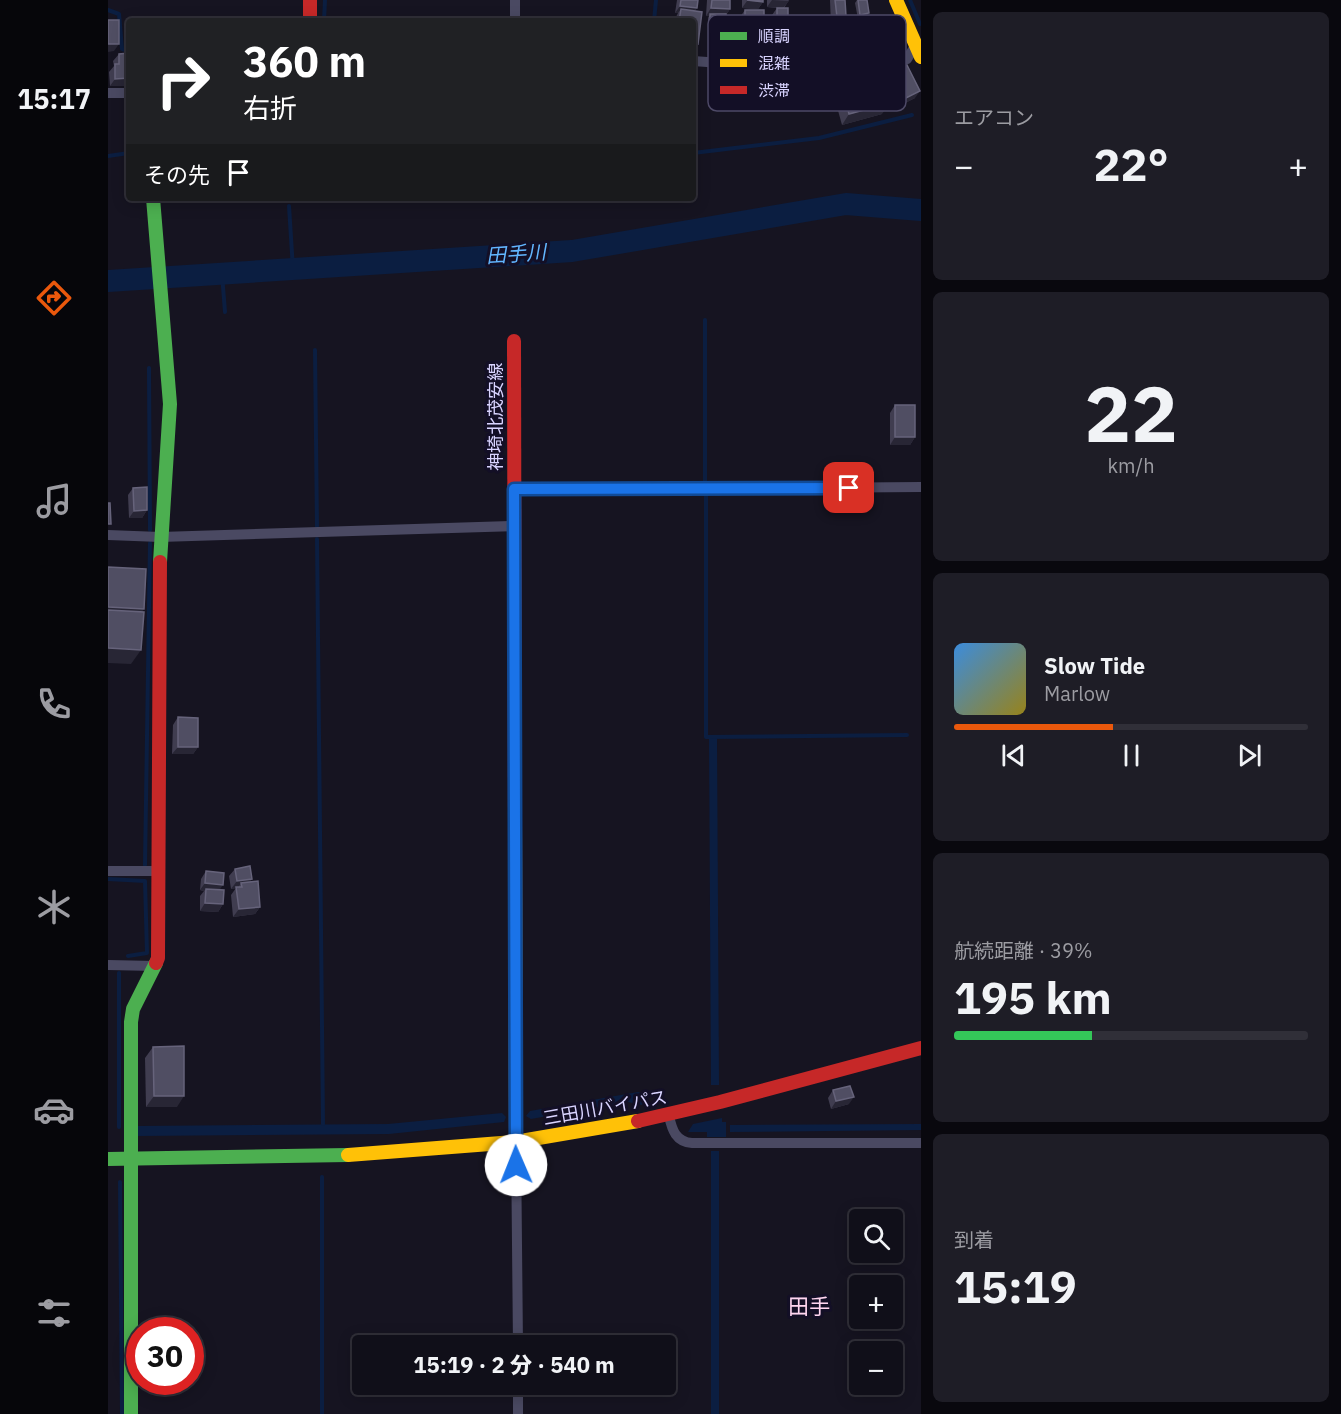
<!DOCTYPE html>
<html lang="ja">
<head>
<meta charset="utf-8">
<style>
	body { margin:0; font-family:"IBM Plex Sans","Noto Sans JP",sans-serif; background:#1e1d26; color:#f1f3f6; height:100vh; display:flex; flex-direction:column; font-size:22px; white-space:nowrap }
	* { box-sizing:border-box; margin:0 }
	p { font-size:20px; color:#9c9ca2 }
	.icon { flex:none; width:33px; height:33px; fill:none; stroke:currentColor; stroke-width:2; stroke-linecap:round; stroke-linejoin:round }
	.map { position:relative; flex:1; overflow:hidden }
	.drawer { display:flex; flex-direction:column; gap:12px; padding:12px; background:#09080e; width:420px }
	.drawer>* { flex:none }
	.guide { position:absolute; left:18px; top:18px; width:570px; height:183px; border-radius:6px; box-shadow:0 3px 15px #0003,0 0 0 2px #302f38; background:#202124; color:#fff; overflow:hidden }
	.buttons { position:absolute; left:741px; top:1209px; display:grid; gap:12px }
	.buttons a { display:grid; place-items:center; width:54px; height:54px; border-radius:6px; background:#100f19; box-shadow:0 3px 15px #0003,0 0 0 2px #302f38; font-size:30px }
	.speed { position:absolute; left:18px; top:1317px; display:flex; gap:12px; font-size:30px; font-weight:700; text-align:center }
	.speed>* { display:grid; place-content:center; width:78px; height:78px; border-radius:50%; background:#100f19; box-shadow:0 3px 15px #0003,0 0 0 2px #302f38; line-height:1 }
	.speed .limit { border:9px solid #d22; background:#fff; color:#111 }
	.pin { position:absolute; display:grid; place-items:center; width:51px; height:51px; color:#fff; margin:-26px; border-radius:12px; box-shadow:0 3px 9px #0006 }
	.me { position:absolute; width:66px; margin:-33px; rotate:359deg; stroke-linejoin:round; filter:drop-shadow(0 0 4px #0008) }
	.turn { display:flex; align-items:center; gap:21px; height:126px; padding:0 18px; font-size:27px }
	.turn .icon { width:78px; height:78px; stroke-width:2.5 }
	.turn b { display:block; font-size:42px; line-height:51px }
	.then { display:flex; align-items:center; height:57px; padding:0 18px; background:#0003; gap:12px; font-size:22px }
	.big { font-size:45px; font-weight:800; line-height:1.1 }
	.drawer .card { flex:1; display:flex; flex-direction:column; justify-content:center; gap:9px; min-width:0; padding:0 21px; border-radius:9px; background:#1e1d26 }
	.drawer .dial { align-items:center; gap:0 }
	.dial b { font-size:78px; line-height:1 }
	.song { display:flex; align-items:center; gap:18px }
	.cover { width:72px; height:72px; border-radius:9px; background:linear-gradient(135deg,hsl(210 70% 55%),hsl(50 70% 35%)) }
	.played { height:6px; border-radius:3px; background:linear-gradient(90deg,#ea580c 45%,#302f38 45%) }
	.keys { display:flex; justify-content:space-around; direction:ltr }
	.heat { display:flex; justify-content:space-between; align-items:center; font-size:33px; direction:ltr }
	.charge { height:9px; border-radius:4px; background:linear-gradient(90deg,#34c759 39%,#302f38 0) }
	.trip { position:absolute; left:244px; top:1335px; width:324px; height:60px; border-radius:6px; background:#100f19; box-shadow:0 3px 15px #0003,0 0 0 2px #302f38; font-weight:800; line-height:60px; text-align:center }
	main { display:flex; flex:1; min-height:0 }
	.tabs { display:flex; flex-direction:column; width:108px; justify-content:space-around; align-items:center; background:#06060a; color:#9c9ca2 }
	.tabs .icon { width:42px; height:42px }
	.tabs .current { color:#ea580c }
	.tabs b { font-size:27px; color:#f1f3f6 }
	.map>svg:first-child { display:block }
	.water { fill:#0b1e41 }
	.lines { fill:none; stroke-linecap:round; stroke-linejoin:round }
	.stream { stroke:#0b1e41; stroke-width:4 }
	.river { stroke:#0b1e41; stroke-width:22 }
	.street { stroke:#4a4962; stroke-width:10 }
	.fast { stroke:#4caf50; stroke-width:14 }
	.slow { stroke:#ffc107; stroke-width:14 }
	.jam { stroke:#c62828; stroke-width:14 }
	.wall { fill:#403d50 }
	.shaded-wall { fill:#282635 }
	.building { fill:#504e63; stroke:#66637b; stroke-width:1.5 }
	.route-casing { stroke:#114b97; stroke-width:15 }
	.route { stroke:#1a73e8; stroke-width:10 }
	.labels { text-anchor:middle; stroke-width:6; stroke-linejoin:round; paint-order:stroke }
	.street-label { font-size:18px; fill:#d9d4ff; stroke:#130f26 }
	.water-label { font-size:20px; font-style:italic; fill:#62b6ff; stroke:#130f26 }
	.quarter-label { font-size:21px; fill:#ffd6f0; stroke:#130f26 }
	.key { fill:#130f26; stroke:#4e4a67; stroke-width:1.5 }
	.key-label { font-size:16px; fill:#d9d4ff }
</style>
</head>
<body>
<main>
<nav class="tabs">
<b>15:17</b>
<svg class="icon current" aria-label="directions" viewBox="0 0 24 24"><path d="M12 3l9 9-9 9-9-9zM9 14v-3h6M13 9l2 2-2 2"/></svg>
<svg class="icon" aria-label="music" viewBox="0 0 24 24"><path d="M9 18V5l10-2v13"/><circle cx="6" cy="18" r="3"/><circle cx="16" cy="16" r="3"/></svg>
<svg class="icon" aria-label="phone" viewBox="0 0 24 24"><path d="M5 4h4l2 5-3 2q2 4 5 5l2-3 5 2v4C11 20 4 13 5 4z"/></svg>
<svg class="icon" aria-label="climate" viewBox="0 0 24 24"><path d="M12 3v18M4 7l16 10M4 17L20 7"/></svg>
<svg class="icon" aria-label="car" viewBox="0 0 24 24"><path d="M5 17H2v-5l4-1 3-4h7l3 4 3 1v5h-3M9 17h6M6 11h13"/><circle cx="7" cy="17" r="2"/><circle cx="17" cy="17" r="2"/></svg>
<svg class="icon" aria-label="filters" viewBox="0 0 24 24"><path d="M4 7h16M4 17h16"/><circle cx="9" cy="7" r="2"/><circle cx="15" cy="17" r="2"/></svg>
</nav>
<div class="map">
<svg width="813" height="1414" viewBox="0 0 813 1414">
	<rect width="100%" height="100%" fill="#161421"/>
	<g class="water">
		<path d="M601,735H609L611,1085H603Z"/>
		<path d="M530,1092L539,1095L534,1105L520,1102L423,1119L418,1116L422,1111Z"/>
		<path d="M394,1113L398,1117L396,1122L281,1134L29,1136V1126L280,1124Z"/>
		<path d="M614,1118V1122H618V1137H599V1132H580L585,1124Z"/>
		<path d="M813,1124V1130L622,1132V1125Z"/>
		<rect x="603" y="1151" width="8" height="263"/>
	</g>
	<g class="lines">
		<g class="stream">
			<path d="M802,0L812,24"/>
			<path d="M0,10L11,14L14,49L21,52"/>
			<path d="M216,21L217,0"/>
			<path d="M546,21L548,0"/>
			<path d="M585,153L711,138L804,115"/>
			<path d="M0,156L21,153"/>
			<path d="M181,206L185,269"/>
			<path d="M114,274L117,312"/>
			<path d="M597,320V483"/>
			<path d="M207,350L209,527"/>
			<path d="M41,368L42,530"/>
			<path d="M598,494V737L799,735"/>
			<path d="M209,539L215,1124"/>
			<path d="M37,865L42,543"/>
			<path d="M0,879L37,881L39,953L20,956"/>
			<path d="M11,973V1127"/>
			<path d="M214,1177V1414"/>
			<path d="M12,1182L14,1414"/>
		</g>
		<path class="river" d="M0,281L464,251L738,204L813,210"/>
		<g class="street">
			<path d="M407,0V21"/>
			<path d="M585,61L613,63L623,57L665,61L682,66H767L799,59L809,43"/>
			<path d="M0,93H21"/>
			<path d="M406,490L813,487"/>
			<path d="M0,535L52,537L406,526"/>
			<path d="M0,871H48"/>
			<path d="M0,965L47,966"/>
			<path d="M561,1116C564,1130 568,1142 584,1143H813"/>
			<path d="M408,1142L410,1346"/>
			<path d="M410,1384V1414"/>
		</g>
		<g class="fast">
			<path d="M45,198L62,404L52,562"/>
			<path d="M0,1159L240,1155"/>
			<path d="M23,1414V1022L25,1009L48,963"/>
		</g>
		<g class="slow">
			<path d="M788,0L813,57"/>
			<path d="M407,822L408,1142"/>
			<path d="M240,1155L407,1142L530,1121"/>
		</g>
		<g class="jam">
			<path d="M202,0V21"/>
			<path d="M406,341L407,822"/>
			<path d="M48,963L50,958L52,562"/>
			<path d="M530,1121L612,1102L813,1048"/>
		</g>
	</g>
	<g class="wall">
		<path d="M569,0H590L589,8L587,11L590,44L585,50V21H567L568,17L570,13H567Z"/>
		<path d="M599,0H622V9L618,15V25L615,28H600V18L601,16H598Z"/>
		<path d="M634,0H655V2L650,9L634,8Z"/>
		<path d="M659,0H681L676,8L680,27L675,34H663L664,15L669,8L659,7Z"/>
		<path d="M722,0H737L733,23L723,24Z"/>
		<path d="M749,0H759V17L750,19L747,3Z"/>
		<path d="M637,10L656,25L651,32L632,31V17Z"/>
		<path d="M743,22L764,44L759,51L739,53V52L738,53L730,54L729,37L731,34L738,33L737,29Z"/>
		<path d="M696,33L716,57L700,59L699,50L692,51L690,40Z"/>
		<path d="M611,37L620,51L617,55H608V41Z"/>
		<path d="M11,54L20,86H2L1,72L6,66L5,61Z"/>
		<path d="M630,57L648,85L624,83L625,64Z"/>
		<path d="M731,67L742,78L740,82H729V71Z"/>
		<path d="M783,72L807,98L791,106L778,80Z"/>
		<path d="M734,85H759L771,90L774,114L734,125L726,96Z"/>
		<path d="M787,405L807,437L802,445H782V413Z"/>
		<path d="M25,488L39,510L34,518H21L20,495Z"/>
		<path d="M70,717L90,747L85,754H64L65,725Z"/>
		<path d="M127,869L144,879L142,882L152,907L147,914L125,917L123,895L128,888L123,889L121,876Z"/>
		<path d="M98,871L112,889L115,904L110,912L92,911V896L96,891L92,890L93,879Z"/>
		<path d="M45,1047L69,1107H38L37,1058Z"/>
		<path d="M725,1090L741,1104L723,1109L720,1098Z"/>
	</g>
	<g class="shaded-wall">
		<path d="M664,0L681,1L675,8L659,7Z"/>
		<path d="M639,1L655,2L650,9L634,8Z"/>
		<path d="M572,6L589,8L584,15L573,9L570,13H567Z"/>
		<path d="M603,8L622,9L617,17L602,14L601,16H598Z"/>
		<path d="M761,13L759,17L750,19L752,15Z"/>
		<path d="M738,16L733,23L723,24L729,17Z"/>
		<path d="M602,24L618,25L615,28H600Z"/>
		<path d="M637,24L656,25L651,32L632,31Z"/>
		<path d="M669,27H680L675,34H663Z"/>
		<path d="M585,43L590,44L585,50Z"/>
		<path d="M704,43L699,50L692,51L697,44Z"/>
		<path d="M0,44H11L6,51L0,52Z"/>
		<path d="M764,44L759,51L739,53L745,45Z"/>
		<path d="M741,49L738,53L730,54L733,50Z"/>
		<path d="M721,50L716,57L700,59L705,52Z"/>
		<path d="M610,51H620L617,55H608Z"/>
		<path d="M629,76L653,78L648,85L624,83Z"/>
		<path d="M21,78V84L20,86H2L7,79Z"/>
		<path d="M731,78H742L740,82H729Z"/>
		<path d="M812,91L807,98L791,106L796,99Z"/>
		<path d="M782,103L774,114L734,125L741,114Z"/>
		<path d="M787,437H807L802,445H782Z"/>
		<path d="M39,510L34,518H21L26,511Z"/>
		<path d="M0,607L36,609L26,623L0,622Z"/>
		<path d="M0,648L33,650L23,664L0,663Z"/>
		<path d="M70,747H90L85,754H64Z"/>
		<path d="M144,879L139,886L133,883L130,888L123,889L129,881Z"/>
		<path d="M97,883L115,885L110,892L98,889L96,891L92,890Z"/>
		<path d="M97,903L115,904L110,912L92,911Z"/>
		<path d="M152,907L147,914L125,917L131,909Z"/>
		<path d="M46,1096H76L69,1107H38Z"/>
		<path d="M746,1097L741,1104L723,1109L728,1101Z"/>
	</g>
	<g class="building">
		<path d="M573,0H590L589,8L572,6Z"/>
		<path d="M604,0H622V9L603,8Z"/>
		<path d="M639,0H655V2Z"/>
		<path d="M727,0H737L738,16L729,17Z"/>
		<path d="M750,0H759L761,13L752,15Z"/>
		<rect x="669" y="8" width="11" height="19"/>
		<path d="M573,9L594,12L590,44L585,43V21H571Z"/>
		<path d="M637,10H656V25L637,24Z"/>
		<path d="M602,14H618V25L602,24Z"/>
		<rect x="86" y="19" width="23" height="2"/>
		<rect x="0" y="20" width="11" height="24"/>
		<path d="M176,20L200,21H176Z"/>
		<path d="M21,53V78L7,79V64H11V54Z"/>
		<path d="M799,65L812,91L796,99L783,72Z"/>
		<path d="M758,78L759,85L770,83L771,90L778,88L782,103L741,114L734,85Z"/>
		<rect x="787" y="405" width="20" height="32"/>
		<path d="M39,487V510L26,511L25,488Z"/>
		<path d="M0,503H2L3,524H0Z"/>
		<path d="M0,567L38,569L36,609L0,607Z"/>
		<path d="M0,610L36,612L33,650L0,648Z"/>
		<path d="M70,717L90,718V747H70Z"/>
		<path d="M142,866L144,879L129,881L127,869Z"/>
		<path d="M98,871L116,873L115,885L97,883Z"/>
		<path d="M150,881L152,907L131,909L128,887H134L133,883Z"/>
		<path d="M98,889L116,890L115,904L97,903Z"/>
		<path d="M76,1046V1096H46L45,1047Z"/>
		<path d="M742,1086L746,1097L728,1101L725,1090Z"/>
	</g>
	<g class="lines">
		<defs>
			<path id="route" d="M408,1165L406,489L741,488"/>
		</defs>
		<use href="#route" class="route-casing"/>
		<use href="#route" class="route"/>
	</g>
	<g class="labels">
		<g class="street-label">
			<text transform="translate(388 417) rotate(-90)" y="6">神埼北茂安線</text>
			<text transform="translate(497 1108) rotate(-10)" y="6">三田川バイパス</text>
		</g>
		<g class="water-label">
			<text transform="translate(408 254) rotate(-4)" y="7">田手川</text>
		</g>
		<g class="quarter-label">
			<text x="701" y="1314">田手</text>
		</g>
	</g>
	<rect x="600" y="15" width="198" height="96" rx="9" class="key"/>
	<rect x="612" y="32" width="27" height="8" fill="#4caf50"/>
	<rect x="612" y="59" width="27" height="8" fill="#ffc107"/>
	<rect x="612" y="86" width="27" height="8" fill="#c62828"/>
	<g class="key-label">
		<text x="650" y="42">順調</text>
		<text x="650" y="69">混雑</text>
		<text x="650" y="96">渋滞</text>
	</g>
</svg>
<div class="buttons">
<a><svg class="icon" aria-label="search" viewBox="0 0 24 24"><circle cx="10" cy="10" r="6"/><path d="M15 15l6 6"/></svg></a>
<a>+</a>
<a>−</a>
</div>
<div class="speed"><div class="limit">30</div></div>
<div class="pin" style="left:741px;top:488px;background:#d93025"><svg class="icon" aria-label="arrive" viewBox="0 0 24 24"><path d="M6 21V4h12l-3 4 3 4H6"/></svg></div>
<svg class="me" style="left:408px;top:1165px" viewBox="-20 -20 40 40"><circle r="19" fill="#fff"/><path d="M0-13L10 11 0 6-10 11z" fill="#1a73e8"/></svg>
<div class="trip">15:19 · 2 分 · 540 m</div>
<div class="guide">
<div class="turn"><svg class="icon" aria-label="right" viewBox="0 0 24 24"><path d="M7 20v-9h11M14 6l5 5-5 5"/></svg><div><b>360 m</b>右折</div></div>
<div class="then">その先<svg class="icon" aria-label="arrive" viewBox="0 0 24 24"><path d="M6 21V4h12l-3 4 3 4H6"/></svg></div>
</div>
</div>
<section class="drawer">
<div class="card"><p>エアコン</p>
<div class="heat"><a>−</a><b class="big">22°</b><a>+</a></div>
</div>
<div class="card dial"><b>22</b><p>km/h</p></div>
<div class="card">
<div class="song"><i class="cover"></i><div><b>Slow Tide</b><p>Marlow</p></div></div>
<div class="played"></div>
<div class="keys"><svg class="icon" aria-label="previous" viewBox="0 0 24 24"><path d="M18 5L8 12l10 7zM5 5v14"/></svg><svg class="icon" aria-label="pause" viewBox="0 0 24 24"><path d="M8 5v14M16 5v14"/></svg><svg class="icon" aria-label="next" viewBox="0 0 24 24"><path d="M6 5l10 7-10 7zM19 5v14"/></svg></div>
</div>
<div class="card"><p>航続距離 · 39%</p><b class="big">195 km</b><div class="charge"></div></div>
<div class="card"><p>到着</p><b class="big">15:19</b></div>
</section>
</main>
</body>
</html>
